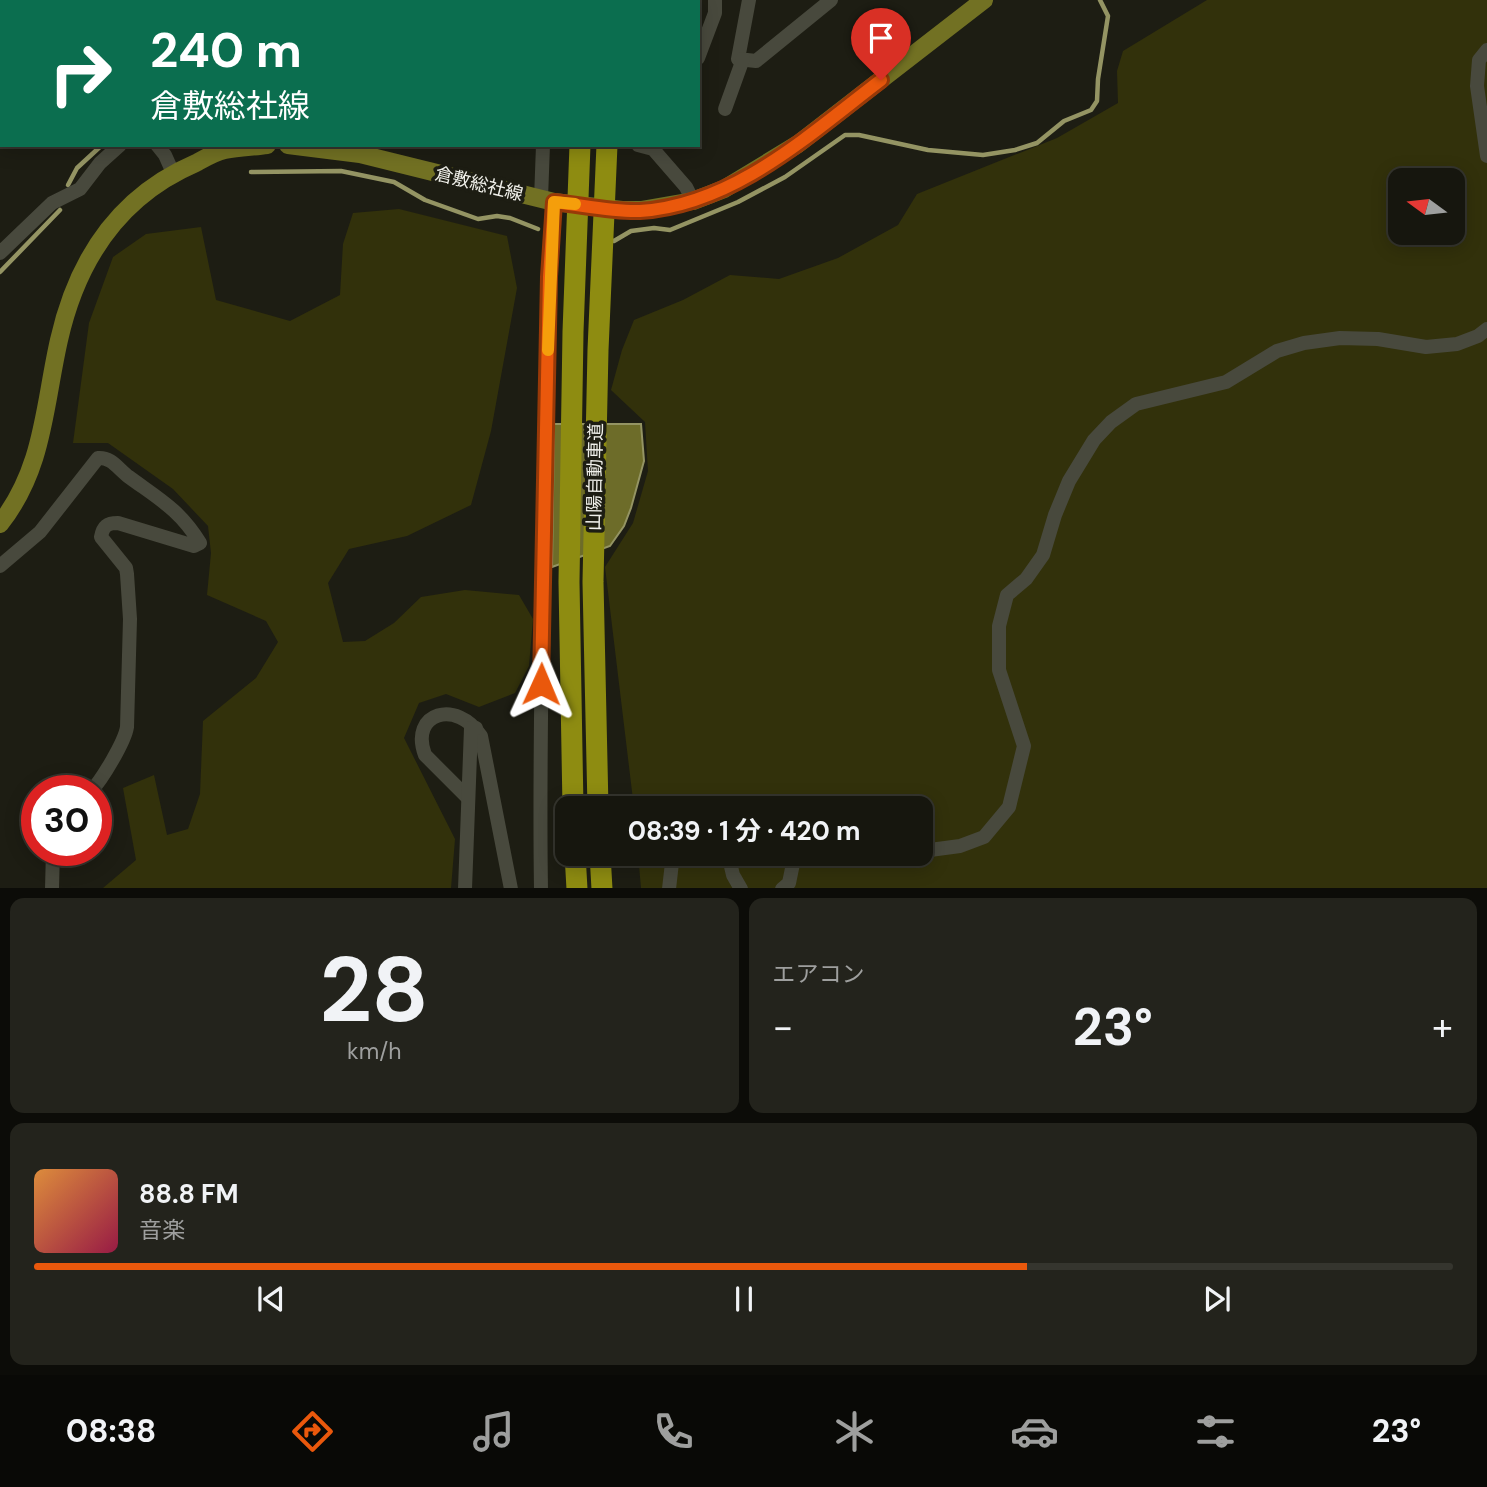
<!DOCTYPE html>
<html lang="ja">
<head>
<meta charset="utf-8">
<style>
	body { margin:0; font-family:"DM Sans","Noto Sans JP",sans-serif; background:#23231c; color:#f1f3f6; height:100vh; display:flex; flex-direction:column; font-size:26px; white-space:nowrap }
	* { box-sizing:border-box; margin:0 }
	p { font-size:23px; color:#9e9f9e }
	.icon { flex:none; width:38px; height:38px; fill:none; stroke:currentColor; stroke-width:2; stroke-linecap:round; stroke-linejoin:round }
	.map { position:relative; height:888px; overflow:hidden }
	.side { display:flex; flex-direction:column; gap:10px; padding:10px; background:#0c0c08; flex:1 }
	.side>* { flex:none }
	.banner { position:absolute; left:0px; top:0px; width:700px; height:147px; box-shadow:0 4px 18px #0003,0 0 0 2px #35352e; background:#0b6e4f; color:#fff; overflow:hidden }
	.needle { width:46px; rotate:285deg }
	.tools { position:absolute; left:1388px; top:168px; display:grid; gap:14px }
	.tools a { display:grid; place-items:center; width:77px; height:77px; border-radius:14px; background:#16160e; box-shadow:0 4px 18px #0003,0 0 0 2px #35352e; font-size:35px }
	.speed { position:absolute; left:21px; top:775px; display:flex; gap:14px; font-size:35px; font-weight:700; text-align:center }
	.speed>* { display:grid; place-content:center; width:91px; height:91px; border-radius:50%; background:#16160e; box-shadow:0 4px 18px #0003,0 0 0 2px #35352e; line-height:1 }
	.speed .limit { border:10px solid #d22; background:#fff; color:#111 }
	.pin { position:absolute; display:grid; place-items:center; width:60px; height:60px; color:#fff; margin:-72px -30px; border-radius:50% 50% 50% 0; rotate:-45deg; box-shadow:0 0 7px #0007 }
	.pin .icon { rotate:45deg }
	.me { position:absolute; width:77px; margin:-38px; rotate:1deg; stroke-linejoin:round; filter:drop-shadow(0 0 5px #0008) }
	.turn { display:flex; align-items:center; gap:24px; height:147px; padding:0 35px; font-size:32px }
	.turn .icon { width:91px; height:91px; stroke-width:2.5 }
	.turn b { display:block; font-size:49px; line-height:60px }
	.big { font-size:52px; font-weight:700; line-height:1.1 }
	.side .card { flex:1; display:flex; flex-direction:column; justify-content:center; gap:10px; min-width:0; padding:0 24px; border-radius:14px; background:#23231c }
	.side .dial { align-items:center; gap:0 }
	.dial b { font-size:91px; line-height:1 }
	.song { display:flex; align-items:center; gap:21px }
	.cover { width:84px; height:84px; border-radius:10px; background:linear-gradient(135deg,hsl(30 70% 55%),hsl(340 70% 35%)) }
	.played { height:7px; border-radius:4px; background:linear-gradient(90deg,#ea580c 70%,#35352e 70%) }
	.keys { display:flex; justify-content:space-around; direction:ltr }
	.heat { display:flex; justify-content:space-between; align-items:center; font-size:38px; direction:ltr }
	.side .tiles { flex:1; display:grid; gap:10px; grid-template-columns:1fr 1fr }
	.card:last-child { grid-column:span 2 }
	.trip { position:absolute; left:555px; top:796px; width:378px; height:70px; border-radius:14px; background:#16160e; box-shadow:0 4px 18px #0003,0 0 0 2px #35352e; font-weight:700; line-height:70px; text-align:center }
	.tabs { display:flex; height:112px; justify-content:space-around; align-items:center; background:#090906; color:#9e9f9e }
	.tabs .icon { width:49px; height:49px }
	.tabs .on { color:#ea580c }
	.tabs b { font-size:32px; color:#f1f3f6 }
	.map>svg:first-child { display:block }
	.green { fill:#32310b; fill-rule:evenodd }
	.water { fill:#6d6c29; stroke:#949463; stroke-width:2 }
	.lines { fill:none; stroke-linecap:round; stroke-linejoin:round }
	.stream { stroke:#949463; stroke-width:4.5 }
	.minor { stroke:#48493d; stroke-width:14 }
	.major { stroke:#727123; stroke-width:18 }
	.highway { stroke:#8e8c11; stroke-width:21 }
	.route-casing { stroke:#983908; stroke-width:18 }
	.route { stroke:#ea580c; stroke-width:12 }
	.slow { stroke:#f59e0b; stroke-width:12 }
	.labels { text-anchor:middle; stroke-width:7; stroke-linejoin:round; paint-order:stroke }
	.street-label { font-size:18px; fill:#f0f0ea; stroke:#1d1d13 }
</style>
</head>
<body>
<div class="map">
<svg width="1487" height="889" viewBox="0 0 1487 889">
	<rect width="100%" height="100%" fill="#1d1d13"/>
	<g class="green">
		<path d="M1207,0H1487V888H641L638,854H920V808H634L605,567L633,523L648,471L645,422L611,390L622,350L634,320L683,300L730,275L779,279L838,258L898,225L917,194L1057,138L1118,103L1117,71L1123,51ZM1400,180H1452V233H1400Z"/>
		<path d="M399,209L507,236L517,288L491,431L471,505L407,536L349,549L328,583L343,642L365,641L394,623L421,597L465,590L519,595L533,619L529,666L515,693L479,707L446,694L419,703L404,738L455,839L451,888H103L136,860L123,788L154,775L167,835L188,829L200,794L203,721L256,678L278,642L266,621L207,595L211,553L208,526L173,489L108,443H73L89,323L113,257L146,234L201,227L216,300L290,321L340,295L343,244L353,213Z"/>
	</g>
	<path class="water" d="M554,424H641L644,461L631,508L624,526L610,546L552,567Z"/>
	<g class="lines">
		<g class="stream">
			<path d="M251,172L341,171L394,182L425,200L478,219L497,216L510,218L538,229"/>
			<path d="M68,185L77,168L102,145"/>
			<path d="M608,240L614,241L631,231L654,228L670,230L738,202L785,177L845,135H859L928,150L983,155L1015,150L1037,143L1064,121L1091,110L1097,101L1098,79L1108,16L1100,0"/>
			<path d="M0,272L60,210"/>
		</g>
		<g class="minor">
			<path d="M392,0L395,2"/>
			<path d="M749,0L738,59L756,61L831,0"/>
			<path d="M36,2L40,0"/>
			<path d="M555,2V0"/>
			<path d="M0,21L2,20"/>
			<path d="M1487,50L1479,60L1477,86L1487,156"/>
			<path d="M698,58L715,13V0"/>
			<path d="M725,109L743,59"/>
			<path d="M157,145L165,155L173,173"/>
			<path d="M638,145L653,149L686,187L693,201"/>
			<path d="M541,199L543,145"/>
			<path d="M0,253L52,203L80,189L100,163L120,145"/>
			<path d="M0,566L40,532L98,458C112,457 118,469 129,477C159,499 180,510 200,543L194,546L118,523C107,523 103,526 101,537L126,568L127,574L130,619L127,727C125,741 102,780 91,791"/>
			<path d="M467,797L425,755C409,712 457,699 481,736L511,889"/>
			<path d="M920,846L930,850L960,846L984,837L1009,807L1024,746L999,670V626L1007,595L1026,579L1043,555L1055,515L1069,481L1094,440L1111,422L1136,404L1226,382L1277,351L1304,343L1340,338L1378,339L1426,347L1457,344L1478,336L1487,329"/>
			<path d="M728,854L733,875L741,889"/>
			<path d="M52,889L53,850"/>
			<path d="M465,889L471,728H476"/>
			<path d="M541,889C539,766 542,644 544,521C547,415 547,308 554,202"/>
			<path d="M669,889L673,854"/>
			<path d="M782,889L789,883L795,854"/>
		</g>
		<g class="major">
			<path d="M288,145L360,154L554,202L622,210H641L693,201L724,189L798,144L984,0"/>
			<path d="M0,524C44,468 44,406 59,340C77,260 119,196 196,163C205,158 215,152 225,150C239,147 253,147 267,145"/>
		</g>
		<g class="highway">
			<path d="M591,2V0"/>
			<path d="M619,2V0"/>
			<path d="M573,808L569,582L573,332L580,145"/>
			<path d="M598,808L593,582L598,350L607,145"/>
			<path d="M575,854L577,889"/>
			<path d="M600,854L602,889"/>
		</g>
	</g>
	<g class="lines">
		<defs>
			<path id="route" d="M541,684L549,277L554,202C582,205 612,212 640,211C734,205 810,134 881,80"/>
		</defs>
		<use href="#route" class="route-casing"/>
		<use href="#route" class="route"/>
		<path class="slow" d="M548,350L554,202L575,204"/>
	</g>
	<g class="labels">
		<g class="street-label">
			<text transform="translate(479 184) rotate(14)" y="6">倉敷総社線</text>
			<text transform="translate(595 477) rotate(-89)" y="6">山陽自動車道</text>
		</g>
	</g>
</svg>
<div class="tools">
<a><svg class="needle" viewBox="-14 -14 28 28"><path d="M0-13l5 13h-10z" fill="#e53935"/><path d="M0 13l5-13h-10z" fill="#9e9f9e"/></svg></a>
</div>
<div class="speed"><div class="limit">30</div></div>
<div class="pin" style="left:881px;top:80px;background:#d93025"><svg class="icon" aria-label="arrive" viewBox="0 0 24 24"><path d="M6 21V4h12l-3 4 3 4H6"/></svg></div>
<svg class="me" style="left:541px;top:684px" viewBox="-20 -20 40 40"><path d="M0-17L14 15 0 8-14 15z" fill="#ea580c" stroke="#fff" stroke-width="4"/></svg>
<div class="trip">08:39 · 1 分 · 420 m</div>
<div class="banner">
<div class="turn"><svg class="icon" aria-label="right" viewBox="0 0 24 24"><path d="M7 20v-9h11M14 6l5 5-5 5"/></svg><div><b>240 m</b>倉敷総社線</div></div>
</div>
</div>
<section class="side">
<div class="tiles">
<div class="card dial"><b>28</b><p>km/h</p></div>
<div class="card"><p>エアコン</p>
<div class="heat"><a>−</a><b class="big">23°</b><a>+</a></div>
</div>
<div class="card">
<div class="song"><i class="cover"></i><div><b>88.8 FM</b><p>音楽</p></div></div>
<div class="played"></div>
<div class="keys"><svg class="icon" aria-label="previous" viewBox="0 0 24 24"><path d="M18 5L8 12l10 7zM5 5v14"/></svg><svg class="icon" aria-label="pause" viewBox="0 0 24 24"><path d="M8 5v14M16 5v14"/></svg><svg class="icon" aria-label="next" viewBox="0 0 24 24"><path d="M6 5l10 7-10 7zM19 5v14"/></svg></div>
</div>
</div>
</section>
<nav class="tabs">
<b>08:38</b>
<svg class="icon on" aria-label="directions" viewBox="0 0 24 24"><path d="M12 3l9 9-9 9-9-9zM9 14v-3h6M13 9l2 2-2 2"/></svg>
<svg class="icon" aria-label="music" viewBox="0 0 24 24"><path d="M9 18V5l10-2v13"/><circle cx="6" cy="18" r="3"/><circle cx="16" cy="16" r="3"/></svg>
<svg class="icon" aria-label="phone" viewBox="0 0 24 24"><path d="M5 4h4l2 5-3 2q2 4 5 5l2-3 5 2v4C11 20 4 13 5 4z"/></svg>
<svg class="icon" aria-label="climate" viewBox="0 0 24 24"><path d="M12 3v18M4 7l16 10M4 17L20 7"/></svg>
<svg class="icon" aria-label="car" viewBox="0 0 24 24"><path d="M5 17H2v-5l4-1 3-4h7l3 4 3 1v5h-3M9 17h6M6 11h13"/><circle cx="7" cy="17" r="2"/><circle cx="17" cy="17" r="2"/></svg>
<svg class="icon" aria-label="filters" viewBox="0 0 24 24"><path d="M4 7h16M4 17h16"/><circle cx="9" cy="7" r="2"/><circle cx="15" cy="17" r="2"/></svg>
<b>23°</b>
</nav>
</body>
</html>
